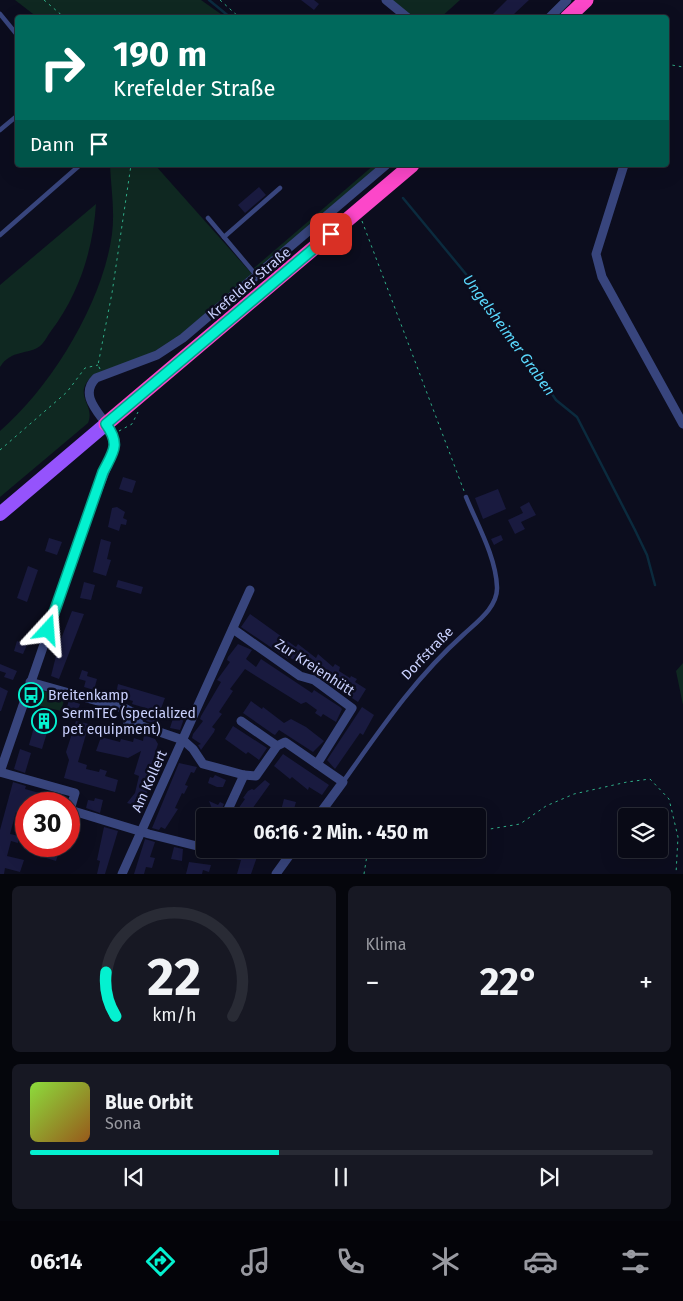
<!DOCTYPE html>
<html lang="de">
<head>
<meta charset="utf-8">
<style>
	body { margin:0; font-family:"Fira Sans",sans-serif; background:#171823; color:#f1f3f6; height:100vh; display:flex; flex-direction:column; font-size:19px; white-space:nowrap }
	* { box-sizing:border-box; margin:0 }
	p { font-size:16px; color:#999aa1 }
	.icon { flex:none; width:28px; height:28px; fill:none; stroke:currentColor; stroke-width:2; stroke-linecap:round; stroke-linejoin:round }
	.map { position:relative; height:874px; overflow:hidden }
	.sheet { display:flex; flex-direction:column; gap:12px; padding:12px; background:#05060c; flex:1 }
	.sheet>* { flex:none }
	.guide { position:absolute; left:15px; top:15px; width:654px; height:152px; border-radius:5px; box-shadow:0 5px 20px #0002,0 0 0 1px #292b35; background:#00695c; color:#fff; overflow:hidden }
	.fabs { position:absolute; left:618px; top:808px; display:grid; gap:10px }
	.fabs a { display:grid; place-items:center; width:50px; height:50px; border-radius:5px; background:#090a16; box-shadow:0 5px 20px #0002,0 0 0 1px #292b35; font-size:25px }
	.speed { position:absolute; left:15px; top:792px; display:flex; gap:10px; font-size:25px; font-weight:700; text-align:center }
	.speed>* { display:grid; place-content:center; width:65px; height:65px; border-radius:50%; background:#090a16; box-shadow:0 5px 20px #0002,0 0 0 1px #292b35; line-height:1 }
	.speed .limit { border:8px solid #d22; background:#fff; color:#111 }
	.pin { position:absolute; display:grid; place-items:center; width:42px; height:42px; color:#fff; margin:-21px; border-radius:10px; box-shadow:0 2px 8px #0006 }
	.me { position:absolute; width:55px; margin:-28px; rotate:19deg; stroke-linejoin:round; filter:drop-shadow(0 0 4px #0008) }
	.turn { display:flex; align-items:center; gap:18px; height:105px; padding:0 15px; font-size:22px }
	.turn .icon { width:65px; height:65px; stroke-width:2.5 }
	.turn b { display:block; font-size:35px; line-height:42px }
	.then { display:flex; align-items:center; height:48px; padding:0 15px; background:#0003; gap:10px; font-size:19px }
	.big { font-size:38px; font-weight:700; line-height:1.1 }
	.sheet .card { flex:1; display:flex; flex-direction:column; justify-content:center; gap:8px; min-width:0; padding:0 18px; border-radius:8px; background:#171823 }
	.sheet .dial { align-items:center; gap:0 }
	.dial svg { height:130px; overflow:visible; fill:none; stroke:#292b35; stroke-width:7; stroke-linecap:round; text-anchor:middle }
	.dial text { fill:#f1f3f6; stroke:none }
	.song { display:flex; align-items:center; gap:15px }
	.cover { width:60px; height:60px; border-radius:8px; background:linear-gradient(135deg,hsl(90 70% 55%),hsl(30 70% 35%)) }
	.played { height:5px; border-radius:2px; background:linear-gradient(90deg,#04f1d0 40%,#292b35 40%) }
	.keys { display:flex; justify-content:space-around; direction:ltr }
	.heat { display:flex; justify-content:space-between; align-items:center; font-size:28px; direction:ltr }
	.sheet .tiles { flex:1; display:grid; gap:12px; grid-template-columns:1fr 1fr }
	.card:last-child { grid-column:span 2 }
	.trip { position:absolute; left:196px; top:808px; width:290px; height:50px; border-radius:5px; background:#090a16; box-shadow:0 5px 20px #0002,0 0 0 1px #292b35; font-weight:700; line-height:50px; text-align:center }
	.tabs { display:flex; height:80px; justify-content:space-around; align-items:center; background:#040409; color:#999aa1 }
	.tabs .icon { width:35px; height:35px }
	.tabs .on { color:#04f1d0 }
	.tabs b { font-size:22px; color:#f1f3f6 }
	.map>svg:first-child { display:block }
	.green { fill:#0f2821 }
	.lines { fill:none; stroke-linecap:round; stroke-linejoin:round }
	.stream { stroke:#0b2b3e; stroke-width:2.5 }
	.building { fill:#191a3f }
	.path { stroke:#2fae88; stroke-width:1; stroke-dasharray:2.5 4; stroke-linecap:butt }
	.lane { stroke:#38457d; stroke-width:4.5 }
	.street { stroke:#38457d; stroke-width:9 }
	.primary { stroke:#9553fc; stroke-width:14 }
	.highway { stroke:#fc47c9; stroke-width:15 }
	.route-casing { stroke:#039d87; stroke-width:12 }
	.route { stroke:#04f1d0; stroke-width:9 }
	.labels { text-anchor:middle; stroke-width:5; stroke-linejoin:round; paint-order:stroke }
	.street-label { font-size:14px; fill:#cad1fe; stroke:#0c0d1e }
	.poi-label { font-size:14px; fill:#cad1fe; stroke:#0c0d1e; text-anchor:start }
	.water-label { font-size:15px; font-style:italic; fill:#5ad8fd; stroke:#0c0d1e }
</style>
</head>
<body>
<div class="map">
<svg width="683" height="874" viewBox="0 0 683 874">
	<rect width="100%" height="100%" fill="#0c0d1e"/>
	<g class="green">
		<path d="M15,0H201L225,17H37Z"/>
		<path d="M390,0H460L440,18L410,17Z"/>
		<path d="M110,165H155L252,274L180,335L152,353L93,375C71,396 96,404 88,423L0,497V431C52,386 103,302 112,234C115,211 111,188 110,165Z"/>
		<path d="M374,165L378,167L256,270L254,268Z"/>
		<path d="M96,204C93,250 79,294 51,331C48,335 44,343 40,346C29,355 11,349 0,367V285Z"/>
		<path d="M683,663V705L676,671Z"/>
		<path d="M36,689L65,697L61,711L29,703L33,691Z"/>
	</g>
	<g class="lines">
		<g class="stream">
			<path d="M209,0L231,18"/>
			<path d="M403,198L475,285L513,336L556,400L577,417L635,530L647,555L655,585"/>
		</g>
	</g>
	<g class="building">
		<path d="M301,0H314L319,4L314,10Z"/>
		<path d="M507,0H529L514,14L517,18H489Z"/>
		<path d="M259,187L266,195L245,213L238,205Z"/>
		<path d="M123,477L136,481L132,493L119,489Z"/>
		<path d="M498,489L506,509L483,519L475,498Z"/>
		<path d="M529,502L536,515L521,522L525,529L515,534L508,520L523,513L520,507Z"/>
		<path d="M117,507L125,512L123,518L127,520L126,525L121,524L119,531L108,527L112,508Z"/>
		<path d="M501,535L503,540L494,545L491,539Z"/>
		<path d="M49,538L62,542L57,555L45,551Z"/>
		<path d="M101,539L111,542L107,559L111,560L106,576L93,572Z"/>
		<path d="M28,566L38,570L27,602L17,598Z"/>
		<path d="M118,580L143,587L141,594L116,587Z"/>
		<path d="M84,582L95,585L91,600L80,598Z"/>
		<path d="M72,611L84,614L59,679L51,676L59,644Z"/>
		<path d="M250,614L296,647L298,644L316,658L318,654L333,667L335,664L340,667L339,671L350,678L351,676L357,679L355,682L366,689L358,702L308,669L289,657L288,659L241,627Z"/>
		<path d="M17,641L27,645L23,654L14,651Z"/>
		<path d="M238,644L252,650L246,659L256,667L261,659L312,693L314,690L340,707L342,709L336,722L323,714L321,717L315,713L317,710L306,702L301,704L245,669L230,689L233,691L219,712L222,714L212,727L215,729L214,732L201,750L198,745L201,744L192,738L193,734L203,721L200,719L201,716L221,682L217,680L230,662L227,660L228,657Z"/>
		<path d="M0,664L17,671L13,680L4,677L6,673L0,671Z"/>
		<path d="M82,670L88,672L87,676L97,679L94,690L84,687L87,676L86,681L79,679Z"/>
		<path d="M118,684L165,698L155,724L146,721L149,709L132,704L133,701L123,698L108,697L110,690L116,694Z"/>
		<path d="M0,687L8,691L1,711H0Z"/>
		<path d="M69,700L80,704L77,713L66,710Z"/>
		<path d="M251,701L262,709L263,707L284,723L291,719L306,727L324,741L313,752L279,730L275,735L273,734L243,713Z"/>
		<path d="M362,707L374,715L363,735L360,733L335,769L327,760Z"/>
		<path d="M94,708L104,711L102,720L91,717Z"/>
		<path d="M181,708L187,710L180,730L170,728L174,715L178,716Z"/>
		<path d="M39,709H46L53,713L42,749L29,745Z"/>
		<path d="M76,721L89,724L78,762L87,765L86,769L99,772L100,769L107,771L105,776L118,780L115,792L64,778L69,760L66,752Z"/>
		<path d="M233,726L267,748L259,760L248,752L246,754L225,739Z"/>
		<path d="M144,735L155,739L158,744L146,782L150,783L144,804L135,802L134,805L127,803L135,793L139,776L134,774L141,751L128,758L96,751L101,737L120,742L121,739L133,742L134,738L143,741Z"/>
		<path d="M20,749L31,753L25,773L14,769Z"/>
		<path d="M283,754L329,785L322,795L309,787L308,790L292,777L290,779L274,766Z"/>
		<path d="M179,763L197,767L194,773L191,772L185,785L188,786L184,794L182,793L175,808L178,809L165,829L161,827L159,830L152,828Z"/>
		<path d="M215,775L226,780L223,787H217L208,783L210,777L213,778Z"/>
		<path d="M265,780L270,784L252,809L256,811L252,816H233L245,799L243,798L248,791L252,789L254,790Z"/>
		<path d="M13,782L26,786L25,789L43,794L44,791L58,795L56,804L39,801V804L32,802L26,804V814L16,812L10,834L19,836L18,843L11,841L7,856L24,860L20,872L5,868L4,874H0V830Z"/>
		<path d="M95,798L103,800L100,813L86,808L88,800L94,801Z"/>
		<path d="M284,799L296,802L292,816L280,814Z"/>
		<path d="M209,801L218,805L220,802L224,804L219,816H215Z"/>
		<path d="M205,817V838L197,834Z"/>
		<path d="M104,827L118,831L105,874H97L100,861L97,860Z"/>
		<path d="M145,839L155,842L150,857L155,858L152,868L146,867L144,874H134Z"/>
		<path d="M174,847L183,849L182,861L171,859Z"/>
		<path d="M46,848L59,851L56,861L43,857Z"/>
		<path d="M238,849H267L264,858L257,857L251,874H237L241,860L235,859Z"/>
		<path d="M189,862L211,865L209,872L203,870L202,874H186Z"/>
	</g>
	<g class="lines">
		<g class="path">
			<path d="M44,0L65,18"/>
			<path d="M220,0L240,18"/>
			<path d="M666,64L683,67"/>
			<path d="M362,221L464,491"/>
			<path d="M100,369L98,365L112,293L131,165"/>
			<path d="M119,431L132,424L138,412"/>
			<path d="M0,450L67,392L85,368L98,365"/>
			<path d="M478,831L520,824L546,806L574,794L627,782L650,779L669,799L678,837L676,874"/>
			<path d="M364,874L368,849"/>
		</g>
		<g class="lane">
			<path d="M0,14L18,36"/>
			<path d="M0,130L18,115"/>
			<path d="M208,218L256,275"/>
			<path d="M0,235L80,165"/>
			<path d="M224,237L280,188"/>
			<path d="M343,782C380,730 415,678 463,635C477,622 498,607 497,587C496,557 477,524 466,497"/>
		</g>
		<g class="street">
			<path d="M386,0L408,18"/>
			<path d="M549,18L567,0"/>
			<path d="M624,165L596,254L602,277L683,424"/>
			<path d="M233,629L300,676L314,680L352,708L317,764"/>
			<path d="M30,682L126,709L137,714L139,726"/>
			<path d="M126,709L127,721L183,740L193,749L203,764L244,775L256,776L277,746L285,742L288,744L343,782L318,816"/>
			<path d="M241,721L277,746"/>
			<path d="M0,772L91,508C95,495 117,447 114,439C109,419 75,399 96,378L157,355L183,338L386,165"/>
			<path d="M0,772L75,793L70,810L149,834L205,848"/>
			<path d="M225,816L244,775"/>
			<path d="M122,874L250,590"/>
			<path d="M276,874L294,849"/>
		</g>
		<path class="primary" d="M0,514L106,424"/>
		<g class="highway">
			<path d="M567,18L586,0"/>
			<path d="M106,424L412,165"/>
		</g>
	</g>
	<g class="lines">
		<defs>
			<path id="route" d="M48,630L103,472C113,452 121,445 106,424L331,234"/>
		</defs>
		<use href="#route" class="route-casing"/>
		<use href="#route" class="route"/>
	</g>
	<defs>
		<symbol id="bus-ring" viewBox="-11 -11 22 22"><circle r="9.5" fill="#0c0d1e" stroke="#04f1d0" stroke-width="1.5"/><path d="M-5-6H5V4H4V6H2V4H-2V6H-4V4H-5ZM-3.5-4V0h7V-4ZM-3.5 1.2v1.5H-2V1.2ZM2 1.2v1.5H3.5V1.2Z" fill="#04f1d0"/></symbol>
		<symbol id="building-ring" viewBox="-11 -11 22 22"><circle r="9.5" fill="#0c0d1e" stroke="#04f1d0" stroke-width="1.5"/><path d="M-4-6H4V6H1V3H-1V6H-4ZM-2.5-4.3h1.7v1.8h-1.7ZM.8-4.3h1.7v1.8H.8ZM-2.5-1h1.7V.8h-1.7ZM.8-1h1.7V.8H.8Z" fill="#04f1d0"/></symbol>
	</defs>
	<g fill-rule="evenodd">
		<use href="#bus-ring" x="17" y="681" width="28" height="28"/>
		<use href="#building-ring" x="30" y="707" width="28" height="28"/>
	</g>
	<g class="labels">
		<g class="street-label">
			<text transform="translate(249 283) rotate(-40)" y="5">Krefelder Straße</text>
			<text transform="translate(427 653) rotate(-46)" y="5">Dorfstraße</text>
			<text transform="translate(315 667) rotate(33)" y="5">Zur Kreienhütt</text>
			<text transform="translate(149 781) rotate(-66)" y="5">Am Kollert</text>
		</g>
		<g class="poi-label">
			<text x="48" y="700">Breitenkamp</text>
			<text x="62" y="718">SermTEC (specialized<tspan x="62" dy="16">pet equipment)</tspan></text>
		</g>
		<g class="water-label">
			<text transform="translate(509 335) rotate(54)" y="5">Ungelsheimer Graben</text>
		</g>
	</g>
</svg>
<div class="fabs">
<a><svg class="icon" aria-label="layers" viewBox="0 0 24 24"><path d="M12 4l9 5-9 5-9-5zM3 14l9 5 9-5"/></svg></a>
</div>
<div class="speed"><div class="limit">30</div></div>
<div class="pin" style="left:331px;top:234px;background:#d93025"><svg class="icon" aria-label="arrive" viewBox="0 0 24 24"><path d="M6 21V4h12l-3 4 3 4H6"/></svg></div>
<svg class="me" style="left:48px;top:630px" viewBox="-20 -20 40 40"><path d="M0-17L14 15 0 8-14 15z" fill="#04f1d0" stroke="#fff" stroke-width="4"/></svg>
<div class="trip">06:16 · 2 Min. · 450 m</div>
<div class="guide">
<div class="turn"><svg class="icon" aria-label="right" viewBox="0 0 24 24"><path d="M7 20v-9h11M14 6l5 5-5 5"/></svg><div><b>190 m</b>Krefelder Straße</div></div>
<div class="then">Dann<svg class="icon" aria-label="arrive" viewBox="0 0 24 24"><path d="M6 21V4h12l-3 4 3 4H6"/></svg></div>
</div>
</div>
<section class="sheet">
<div class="tiles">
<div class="card dial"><svg viewBox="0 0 100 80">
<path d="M14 69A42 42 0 1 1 86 69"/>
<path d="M14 69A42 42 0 0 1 8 42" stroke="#04f1d0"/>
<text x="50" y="56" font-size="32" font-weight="700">22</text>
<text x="50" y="72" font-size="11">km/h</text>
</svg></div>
<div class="card"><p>Klima</p>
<div class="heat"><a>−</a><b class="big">22°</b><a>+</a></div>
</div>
<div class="card">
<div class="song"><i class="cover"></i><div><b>Blue Orbit</b><p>Sona</p></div></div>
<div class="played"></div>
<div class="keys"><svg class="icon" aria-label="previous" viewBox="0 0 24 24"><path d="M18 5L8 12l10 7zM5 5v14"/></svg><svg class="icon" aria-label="pause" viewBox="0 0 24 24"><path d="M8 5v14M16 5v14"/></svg><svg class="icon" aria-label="next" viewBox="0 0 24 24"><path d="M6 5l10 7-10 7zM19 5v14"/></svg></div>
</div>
</div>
</section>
<nav class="tabs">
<b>06:14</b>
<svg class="icon on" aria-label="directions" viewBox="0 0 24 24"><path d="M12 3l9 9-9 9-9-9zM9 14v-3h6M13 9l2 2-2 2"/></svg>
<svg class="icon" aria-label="music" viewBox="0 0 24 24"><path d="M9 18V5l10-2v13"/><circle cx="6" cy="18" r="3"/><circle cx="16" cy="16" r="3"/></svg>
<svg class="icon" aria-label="phone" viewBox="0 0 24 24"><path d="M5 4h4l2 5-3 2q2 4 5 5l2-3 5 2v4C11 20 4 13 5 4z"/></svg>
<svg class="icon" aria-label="climate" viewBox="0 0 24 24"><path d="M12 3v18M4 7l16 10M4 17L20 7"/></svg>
<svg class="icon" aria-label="car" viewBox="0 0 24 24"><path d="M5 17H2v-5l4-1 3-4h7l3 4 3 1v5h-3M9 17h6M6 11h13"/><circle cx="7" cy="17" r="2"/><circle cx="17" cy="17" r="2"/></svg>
<svg class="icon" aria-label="filters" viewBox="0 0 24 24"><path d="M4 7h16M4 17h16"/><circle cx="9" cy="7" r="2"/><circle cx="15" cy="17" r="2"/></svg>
</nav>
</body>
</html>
